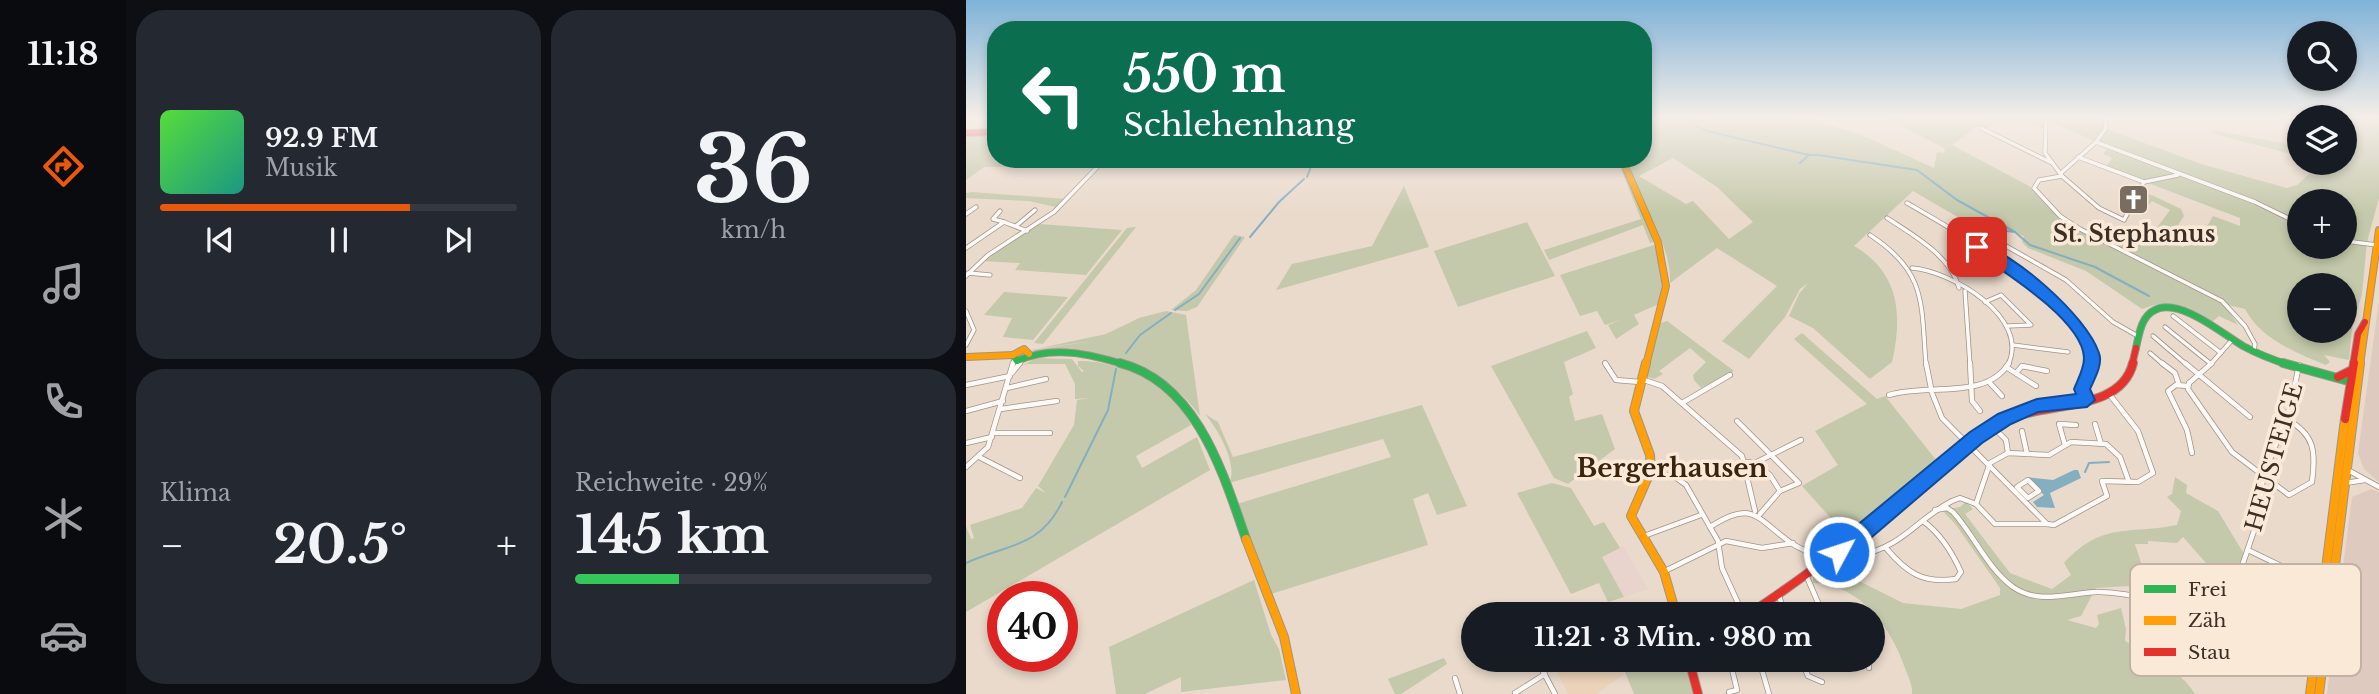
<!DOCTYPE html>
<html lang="de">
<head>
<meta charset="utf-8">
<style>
	body { margin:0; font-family:"Libre Baskerville",serif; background:#242831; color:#f1f3f6; height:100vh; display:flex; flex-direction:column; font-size:26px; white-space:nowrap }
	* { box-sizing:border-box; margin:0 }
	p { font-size:23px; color:#9ea1a6 }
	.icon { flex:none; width:38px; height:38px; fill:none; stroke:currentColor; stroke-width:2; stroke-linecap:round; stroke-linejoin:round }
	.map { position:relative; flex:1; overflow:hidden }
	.details { display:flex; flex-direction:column; gap:10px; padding:10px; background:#0d0f14; width:840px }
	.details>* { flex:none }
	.banner { position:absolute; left:21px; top:21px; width:665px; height:147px; border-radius:28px; box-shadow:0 4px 10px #0003; background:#0b6e4f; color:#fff; overflow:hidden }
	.tools { position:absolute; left:1321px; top:21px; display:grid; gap:14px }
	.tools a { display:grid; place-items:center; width:70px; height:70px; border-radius:50%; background:#171b24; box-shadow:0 4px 10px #0003; font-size:35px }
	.speed { position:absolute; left:21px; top:581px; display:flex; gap:14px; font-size:35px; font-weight:700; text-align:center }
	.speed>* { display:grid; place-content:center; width:91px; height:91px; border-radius:50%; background:#171b24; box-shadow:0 4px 10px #0003; line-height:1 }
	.speed .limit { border:10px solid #d22; background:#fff; color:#111 }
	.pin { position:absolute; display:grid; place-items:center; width:60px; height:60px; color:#fff; margin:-30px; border-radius:14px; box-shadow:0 4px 10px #0006 }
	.me { position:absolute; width:77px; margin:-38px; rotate:50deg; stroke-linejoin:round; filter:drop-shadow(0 0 5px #0008) }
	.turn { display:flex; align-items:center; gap:24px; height:147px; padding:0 21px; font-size:32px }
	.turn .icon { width:91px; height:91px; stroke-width:2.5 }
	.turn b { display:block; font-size:49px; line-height:60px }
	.big { font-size:52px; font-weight:800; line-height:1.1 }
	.details .card { flex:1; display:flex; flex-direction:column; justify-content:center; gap:10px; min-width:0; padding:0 24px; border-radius:28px; background:#242831 }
	.details .dial { align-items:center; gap:0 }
	.dial b { font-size:91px; line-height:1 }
	.song { display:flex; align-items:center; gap:21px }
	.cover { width:84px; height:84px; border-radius:10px; background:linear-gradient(135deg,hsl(110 70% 55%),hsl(170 70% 35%)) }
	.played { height:7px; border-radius:4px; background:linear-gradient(90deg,#ea580c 70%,#363941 70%) }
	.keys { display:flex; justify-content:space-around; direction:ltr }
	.heat { display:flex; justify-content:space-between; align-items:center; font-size:38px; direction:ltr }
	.charge { height:10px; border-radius:5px; background:linear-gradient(90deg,#34c759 29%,#363941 0) }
	.details .tiles { flex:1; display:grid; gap:10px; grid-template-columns:repeat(2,1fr) }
	.trip { position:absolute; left:495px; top:602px; width:424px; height:70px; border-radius:35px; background:#171b24; box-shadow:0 4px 10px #0003; font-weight:800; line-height:70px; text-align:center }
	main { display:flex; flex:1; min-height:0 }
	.dock { display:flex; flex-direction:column; width:126px; justify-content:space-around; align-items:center; background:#090b0e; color:#9ea1a6 }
	.dock .icon { width:49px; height:49px }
	.dock .active { color:#ea580c }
	.dock b { font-size:32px; color:#f1f3f6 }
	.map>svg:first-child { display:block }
	.commercial { fill:#e8d3cd }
	.industrial { fill:#decabe }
	.built { fill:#ecd2b9 }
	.green { fill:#c4c9ab; fill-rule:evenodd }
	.water { fill:#83afc1 }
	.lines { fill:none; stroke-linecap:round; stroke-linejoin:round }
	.stream { stroke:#83afc1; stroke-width:2 }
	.street-far1-casing { stroke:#9f9488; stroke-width:5 }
	.street-casing { stroke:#9f9488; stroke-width:6 }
	.fast-far1-casing { stroke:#9f9488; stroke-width:8 }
	.fast-casing { stroke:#9f9488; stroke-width:10 }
	.slow-far1-casing { stroke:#9f9488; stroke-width:8 }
	.slow-casing { stroke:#9f9488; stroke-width:10 }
	.jam-far1-casing { stroke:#9f9488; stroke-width:8 }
	.jam-casing { stroke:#9f9488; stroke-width:10 }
	.street-far1 { stroke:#fcf9f7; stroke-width:3.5 }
	.street { stroke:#fcf9f7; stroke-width:4.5 }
	.fast-far1 { stroke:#30b455; stroke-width:6 }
	.fast { stroke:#30b455; stroke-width:8 }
	.slow-far1 { stroke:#ff9f0a; stroke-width:6 }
	.slow { stroke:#ff9f0a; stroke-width:8 }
	.jam-far1 { stroke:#e5322d; stroke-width:6 }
	.jam { stroke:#e5322d; stroke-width:8 }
	.route { fill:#1a73e8; stroke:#114b97; stroke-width:2 }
	.labels { text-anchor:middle; stroke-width:7; stroke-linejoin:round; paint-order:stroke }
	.poi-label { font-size:23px; font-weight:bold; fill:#3c3026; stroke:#fbe9d8 }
	.street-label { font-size:23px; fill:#3c3026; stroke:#fbe9d8 }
	.quarter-label { font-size:26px; font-weight:bold; fill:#3a240d; stroke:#fbe9d8 }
	.key { fill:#fbe9d8; stroke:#c2b2a3; stroke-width:2 }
	.key-label { font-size:19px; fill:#3c3026 }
</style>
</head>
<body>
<main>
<nav class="dock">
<b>11:18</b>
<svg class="icon active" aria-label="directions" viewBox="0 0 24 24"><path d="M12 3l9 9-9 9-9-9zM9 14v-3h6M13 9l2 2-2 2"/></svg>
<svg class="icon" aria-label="music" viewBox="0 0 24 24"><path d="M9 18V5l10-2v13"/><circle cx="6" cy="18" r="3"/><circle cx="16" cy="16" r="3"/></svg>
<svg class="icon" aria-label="phone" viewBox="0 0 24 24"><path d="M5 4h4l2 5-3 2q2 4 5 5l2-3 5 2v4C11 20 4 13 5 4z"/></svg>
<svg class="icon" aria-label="climate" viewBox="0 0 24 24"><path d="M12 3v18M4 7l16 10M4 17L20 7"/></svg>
<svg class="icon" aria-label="car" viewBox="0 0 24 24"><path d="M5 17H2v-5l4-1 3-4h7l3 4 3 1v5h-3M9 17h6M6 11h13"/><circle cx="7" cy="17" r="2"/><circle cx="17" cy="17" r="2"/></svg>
</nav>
<section class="details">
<div class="tiles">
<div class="card">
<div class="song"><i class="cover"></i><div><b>92.9 FM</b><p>Musik</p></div></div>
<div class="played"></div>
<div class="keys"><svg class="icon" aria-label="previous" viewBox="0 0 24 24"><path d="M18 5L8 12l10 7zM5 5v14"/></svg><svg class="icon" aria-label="pause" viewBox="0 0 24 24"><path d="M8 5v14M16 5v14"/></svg><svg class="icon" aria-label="next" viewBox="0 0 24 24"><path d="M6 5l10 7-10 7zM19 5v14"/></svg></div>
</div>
<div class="card dial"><b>36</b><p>km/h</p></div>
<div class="card"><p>Klima</p>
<div class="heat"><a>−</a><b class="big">20.5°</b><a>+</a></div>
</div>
<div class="card"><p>Reichweite · 29%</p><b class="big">145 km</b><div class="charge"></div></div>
</div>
</section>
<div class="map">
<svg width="1413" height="694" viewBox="0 0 1413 694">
	<rect width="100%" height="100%" fill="#e9dacb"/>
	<path class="commercial" d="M657,546L682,589L658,597L636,557Z"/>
	<g class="industrial">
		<path d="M1413,301V482L1398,469L1392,453Z"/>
		<path d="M1405,489L1413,492V694H1361L1386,497Z"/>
	</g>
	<path class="built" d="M598,660H654L658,674L630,694H602L588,666Z"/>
	<g class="green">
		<path d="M677,117H847L861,125L889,132L968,168L971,152L979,153L978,148L917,117H1138V128L1235,164L1321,188L1331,185L1355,163H1379V117H1413V198L1401,242L1396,294L1386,329L1383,360L1358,355L1364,362L1360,365C1330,353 1295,339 1279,309L1258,304L1272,325L1253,316L1246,322C1223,307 1204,297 1176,309L1120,271L1062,248L1056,242L1058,236L1033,227L1034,232L1014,230L947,191L888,246C933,272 937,314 926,362L904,379L847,328L823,316L833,294L842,283L834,289L819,317L783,359L756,341L811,286L751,248L704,283C705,238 672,203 662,161L677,159ZM1057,120L1079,129L1080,120L1143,147L1137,154L1146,158L1140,167L1274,218V226L1247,216L1236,235L1217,247L1202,241L1218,216L1215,209L1177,191L1171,206L1178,210L1186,201L1204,210L1182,240L1124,220L1125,235L1087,211L1063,186L986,145L1012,126L1019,130L1029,123ZM707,158L751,187L787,222L763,239L727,201L720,204L673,176ZM1334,201H1379V247H1334ZM1334,285H1379V331H1334Z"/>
		<path d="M1246,130L1333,146V156L1245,133Z"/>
		<path d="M0,135L30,136V159H137L49,162L43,167H18L0,180Z"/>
		<path d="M651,159H655L689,241L684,243L677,225L583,260L578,250L675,219Z"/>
		<path d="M438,186L463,247L310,290L326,264L406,246Z"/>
		<path d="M6,192L101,199L90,207L63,201L0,198V193Z"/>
		<path d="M561,222L589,276L492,307L468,251Z"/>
		<path d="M74,224L156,230L120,275L49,270L54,263L17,261Z"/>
		<path d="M170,227L77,344L68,343L161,228Z"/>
		<path d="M268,235L279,237L231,307L221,311L205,310L230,290Z"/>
		<path d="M688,245L698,280L695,303L668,315L673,324L650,339L642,325L657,319L639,325L631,311L614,316L594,275Z"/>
		<path d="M38,292L102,297L67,340L37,337L46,318L18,315Z"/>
		<path d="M200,311L220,315L234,416C203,373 160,356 108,352C95,352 76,355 65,350L128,341L74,348L140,334L173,318Z"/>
		<path d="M701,321L768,371L735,388L728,380L727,375L740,362L724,348L693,371L697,374L688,379L679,376L695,323Z"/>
		<path d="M621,331L630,348L598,362L607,394L603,397L609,421L636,414L649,449L602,484L588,478L525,366Z"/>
		<path d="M836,333L911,399L919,396L971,461L879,534L836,486L872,465L849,431L901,404L828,339Z"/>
		<path d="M70,358L106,359L116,372L118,371L112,366V361C153,360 210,383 225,425L170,456L176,468L231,437L244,470L0,612V526L5,539L8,538L4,525L56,508L70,488L80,493L72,486L108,425L111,400L123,398L109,399V384L99,364H61L54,367Z"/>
		<path d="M456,405L501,506L471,515L462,493L447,499L462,545L305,594L271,504L425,457L417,439L263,483C273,465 251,428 239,414L252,422L267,457Z"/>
		<path d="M1209,477L1221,485L1220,493L1252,511L1278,554C1256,619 1261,616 1198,589V586L1166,578L1163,586L1130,588L1115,616L1101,620L1130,628L1133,624L1131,615L1155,608L1160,629L1159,641C1184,654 1214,670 1229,694H946C947,686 942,676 939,668C924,626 895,585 847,583V577L861,565L937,603L995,609L1034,595V588L990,525L976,510L994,507L1000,502L1007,509L999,514L1044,573L1086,589L1105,575L1098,563C1137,521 1162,535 1211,525L1215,511L1201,497L1206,494ZM1217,537L1240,563L1236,573L1227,578L1176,566L1169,544H1182V541L1211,543Z"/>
		<path d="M586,483L605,488L628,526L638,522L654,548L636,557L658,597L642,602L633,583L605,594L551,493Z"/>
		<path d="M288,580L305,635L313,649L320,680L215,692V677L179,694H150L143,647Z"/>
		<path d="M478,658L481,664L435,694H429L422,679Z"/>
		<path d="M654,660H718L727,694H668Z"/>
	</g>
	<path class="water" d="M1108,470H1112L1115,478L1084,493L1089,508L1071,507L1067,502L1078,495L1060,477L1087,480Z"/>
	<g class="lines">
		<g class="stream">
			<path d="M716,117L737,130L843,155"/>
			<path d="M834,163L843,155H852L951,170L991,200L1049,232"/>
			<path d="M341,177L348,159"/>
			<path d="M1021,229L1049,232L1064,245L1129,267L1183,296"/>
			<path d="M284,237L313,202L338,179"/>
			<path d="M209,310L233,294L274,238"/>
			<path d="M160,353L174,335L205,313"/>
			<path d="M1119,472L1123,463L1143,462"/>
			<path d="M99,497L142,410L150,369"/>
			<path d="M0,563C41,544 74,548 96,502"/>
		</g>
		<defs>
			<g id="street-far1">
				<path d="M1080,117L1079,153L1096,176"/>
				<path d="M1015,128L1086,163"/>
				<path d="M1130,142L1289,202L1334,224"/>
				<path d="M1112,157L1178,182L1158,220L1133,208L1096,176L1073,180L1068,188L1094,216L1114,229L1256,301L1279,326L1289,344L1288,352"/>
				<path d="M1095,173L1130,142L1140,128L1139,117"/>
				<path d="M1178,182L1212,175"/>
				<path d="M941,203C984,228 1132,310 1126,365"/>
				<path d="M34,211L27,219L38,222"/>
				<path d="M0,214L10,207"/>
				<path d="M921,218C947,235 985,256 993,288"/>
				<path d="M50,226L69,210"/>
				<path d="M904,235C961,272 955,303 960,365"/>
				<path d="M1379,241L1411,245"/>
				<path d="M1033,242L1100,280L1147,322L1170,335"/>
				<path d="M0,248L38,222L61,231"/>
				<path d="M946,268C985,271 1065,317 1042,365"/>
				<path d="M2,273L24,275"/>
				<path d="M0,276L22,255L88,212L139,159"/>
				<path d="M999,291L1004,365"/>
				<path d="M1019,302L1035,295L1065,325L1042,326"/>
				<path d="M0,311L8,330L0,345"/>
				<path d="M1207,316L1255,353"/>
				<path d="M1199,327L1245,364"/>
				<path d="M1187,336L1221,365"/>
				<path d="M1047,345L1102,352"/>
				<path d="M1184,353L1198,365"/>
				<path d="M47,365L48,360"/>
				<path d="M52,365L56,360"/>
				<path d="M1244,365L1266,340"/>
			</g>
			<g id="street">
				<path d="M639,363L650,380L674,382"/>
				<path d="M960,363L966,393L976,418L1081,524L1088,525L1141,496L1136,481L1172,482L1187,473L1172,431L1144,395"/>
				<path d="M1004,363L1006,401L1014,411"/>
				<path d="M1196,363L1209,373L1213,385"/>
				<path d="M1219,363L1284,417"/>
				<path d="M1246,363L1223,383L1222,389L1266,452L1323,495L1346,482C1350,452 1349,434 1320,419"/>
				<path d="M1040,367L1070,386"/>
				<path d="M46,373L54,363"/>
				<path d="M1050,373L1056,366L1081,371"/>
				<path d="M675,379L696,386L776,456L789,511"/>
				<path d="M1023,382L1036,396"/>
				<path d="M0,385L44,376"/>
				<path d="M1222,386L1210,385L1202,391L1221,430L1226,453"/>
				<path d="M41,388L80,379"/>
				<path d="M923,395C960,383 1020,401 1043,363"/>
				<path d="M1121,400L1116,389L1126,363"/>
				<path d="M716,403L764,375"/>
				<path d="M35,409L91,401"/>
				<path d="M0,411L37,401"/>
				<path d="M771,421L833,483L814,491L794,514"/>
				<path d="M1129,424L1135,444"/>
				<path d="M1056,431L1061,454"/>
				<path d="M27,433H84"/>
				<path d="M1033,433L1040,440L1042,453"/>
				<path d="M0,443L26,437"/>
				<path d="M1099,445L1093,424L1110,425"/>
				<path d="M13,457L54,478"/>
				<path d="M780,462L789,463L835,440"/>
				<path d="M789,463L804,475L814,491"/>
				<path d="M0,467L22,447L47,363"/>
				<path d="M1380,469L1413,487"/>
				<path d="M685,471L709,477L720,485L752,541L756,568L777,614"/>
				<path d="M1062,480L1073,491L1062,498L1051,487Z"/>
				<path d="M1379,483L1399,480"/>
				<path d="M969,510L981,508L987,512C1008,535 1021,568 1047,587C1073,605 1102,593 1131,592C1177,591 1215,618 1262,607L1291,522L1297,478L1325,404L1333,365"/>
				<path d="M1081,524H1029L1010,504L1024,463L1042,453L1083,455L1105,442L1140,444L1154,457L1163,482"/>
				<path d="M744,527C787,499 790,518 825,543C836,550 849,554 859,563"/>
				<path d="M678,536L735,515"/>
				<path d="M878,547L892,556C940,545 948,521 986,501L994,498L1010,504"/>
				<path d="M920,548C941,573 957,584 990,579L995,572C986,552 975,534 957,521"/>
				<path d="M1282,550L1344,580L1356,593"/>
				<path d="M699,571L760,541L796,548L827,543"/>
				<path d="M1340,576L1358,574"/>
				<path d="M841,577L853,605L865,614"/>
				<path d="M813,596L819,614"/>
				<path d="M571,660L589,694"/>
				<path d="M793,660L803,694"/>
				<path d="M835,660L842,676L856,682"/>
				<path d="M902,660L903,668"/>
				<path d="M542,668L555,660"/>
				<path d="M489,678L494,694"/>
				<path d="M763,692L771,690L765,665L770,660"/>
				<path d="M549,693L579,674"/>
			</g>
			<g id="fast-far1">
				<path d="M1170,348C1173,335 1175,316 1189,310C1213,297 1257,334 1277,346C1292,354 1307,360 1323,365"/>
				<path d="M47,355L51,361C87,345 124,354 160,365"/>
			</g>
			<g id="fast">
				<path d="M154,363C231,383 257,473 280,539"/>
				<path d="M1317,363L1386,382"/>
			</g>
			<g id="slow-far1">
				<path d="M656,159L692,242L700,286L680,365"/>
				<path d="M47,355L58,349L63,354"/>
				<path d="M0,357L47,355"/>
				<path d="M1394,365L1413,230"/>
			</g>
			<g id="slow">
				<path d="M680,363L668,411L684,455L685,470L665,516L698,572L710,614"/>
				<path d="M280,539L318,637L330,694"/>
				<path d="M1344,694L1379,419"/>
				<path d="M1353,694L1394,363"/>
			</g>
			<g id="jam-far1">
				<path d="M0,133L30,132"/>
				<path d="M1166,365L1170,348"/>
				<path d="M1387,365L1392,334L1399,322"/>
			</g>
			<g id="jam">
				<path d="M1372,377L1386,370"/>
				<path d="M1379,419L1388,363"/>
				<path d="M783,614C838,578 890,537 942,496C970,472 997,444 1029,425C1072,399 1154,416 1167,363"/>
				<path d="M723,660L732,694"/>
			</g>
		</defs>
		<use href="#street-far1" class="street-far1-casing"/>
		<use href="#street" class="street-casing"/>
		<use href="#fast-far1" class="fast-far1-casing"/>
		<use href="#fast" class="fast-casing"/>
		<use href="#slow-far1" class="slow-far1-casing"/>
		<use href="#slow" class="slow-casing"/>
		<use href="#jam-far1" class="jam-far1-casing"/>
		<use href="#jam" class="jam-casing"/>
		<use href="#street-far1" class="street-far1"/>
		<use href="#street" class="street"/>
		<use href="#fast-far1" class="fast-far1"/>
		<use href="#fast" class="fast"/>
		<use href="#slow-far1" class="slow-far1"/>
		<use href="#slow" class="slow"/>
		<use href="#jam-far1" class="jam-far1"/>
		<use href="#jam" class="jam"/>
	</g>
	<linearGradient id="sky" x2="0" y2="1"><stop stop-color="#7fb2d8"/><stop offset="0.55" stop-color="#f5eee8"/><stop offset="1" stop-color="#f5eee8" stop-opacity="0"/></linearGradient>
	<rect width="1413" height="214" fill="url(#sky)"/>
	<path class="route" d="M1011,242C1048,253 1120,315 1133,353C1137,364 1129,378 1124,389L1129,400L1121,407L1072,412L1045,424L1016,443L880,559L873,561L866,559L863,552L866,546L1004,432L1032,414L1071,399L1110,394L1108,389C1112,379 1118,369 1118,358C1117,320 1035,270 1006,250V243Z"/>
	<defs>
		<symbol id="church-square" viewBox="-11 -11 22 22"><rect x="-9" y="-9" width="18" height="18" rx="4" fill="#796c60" stroke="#fbe9d8"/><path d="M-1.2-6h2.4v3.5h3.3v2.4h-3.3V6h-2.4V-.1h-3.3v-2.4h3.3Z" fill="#fff"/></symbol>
	</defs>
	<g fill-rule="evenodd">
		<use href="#church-square" x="1150" y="182" width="35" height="35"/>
	</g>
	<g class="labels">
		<g class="poi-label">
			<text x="1168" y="242">St. Stephanus</text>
		</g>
		<g class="street-label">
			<text transform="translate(1308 457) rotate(-74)" y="8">HEUSTEIGE</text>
		</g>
		<g class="quarter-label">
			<text x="706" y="477">Bergerhausen</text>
		</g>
	</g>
	<rect x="1164" y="564" width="231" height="112" rx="10" class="key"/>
	<rect x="1178" y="585" width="32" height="8" fill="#30b455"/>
	<rect x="1178" y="616" width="32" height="9" fill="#ff9f0a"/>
	<rect x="1178" y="648" width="32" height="8" fill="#e5322d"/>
	<g class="key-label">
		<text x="1222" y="596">Frei</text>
		<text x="1222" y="627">Zäh</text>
		<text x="1222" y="659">Stau</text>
	</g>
</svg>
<div class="tools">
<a><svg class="icon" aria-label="search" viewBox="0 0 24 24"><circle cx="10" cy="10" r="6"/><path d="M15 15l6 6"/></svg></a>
<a><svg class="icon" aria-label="layers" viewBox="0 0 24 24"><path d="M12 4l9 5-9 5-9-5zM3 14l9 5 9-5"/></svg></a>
<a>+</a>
<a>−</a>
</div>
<div class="speed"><div class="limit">40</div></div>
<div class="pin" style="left:1011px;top:247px;background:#d93025"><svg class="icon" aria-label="arrive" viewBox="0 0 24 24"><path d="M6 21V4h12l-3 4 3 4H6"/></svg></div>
<svg class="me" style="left:873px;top:552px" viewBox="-20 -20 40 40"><circle r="17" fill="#1a73e8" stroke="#fff" stroke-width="3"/><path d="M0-11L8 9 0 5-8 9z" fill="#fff"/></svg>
<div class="trip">11:21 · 3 Min. · 980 m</div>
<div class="banner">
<div class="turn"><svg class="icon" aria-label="left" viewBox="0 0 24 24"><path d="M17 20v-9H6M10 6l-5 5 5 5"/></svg><div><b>550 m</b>Schlehenhang</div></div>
</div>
</div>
</main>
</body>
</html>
